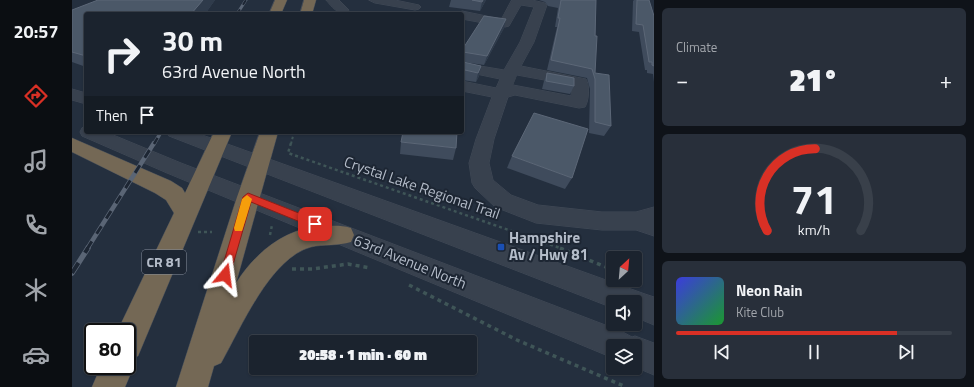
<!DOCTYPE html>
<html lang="en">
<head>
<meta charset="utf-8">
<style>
	body { margin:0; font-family:"Titillium Web",sans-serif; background:#282f3a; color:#f1f3f6; height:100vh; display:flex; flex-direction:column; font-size:15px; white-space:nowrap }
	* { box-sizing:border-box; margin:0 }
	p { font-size:13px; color:#a0a4aa }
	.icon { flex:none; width:22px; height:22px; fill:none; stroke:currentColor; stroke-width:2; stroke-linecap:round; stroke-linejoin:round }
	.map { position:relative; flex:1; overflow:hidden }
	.drawer { display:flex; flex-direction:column; gap:8px; padding:8px; background:#0f1319; width:320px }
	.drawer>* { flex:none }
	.guide { position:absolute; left:12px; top:12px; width:380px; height:122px; border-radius:4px; box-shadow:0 1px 3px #0004,0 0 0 1px #39404a; background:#1b232e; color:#f1f3f6; overflow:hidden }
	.needle { width:26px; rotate:26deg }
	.fabs { position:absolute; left:534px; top:251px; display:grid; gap:8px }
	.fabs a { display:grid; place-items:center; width:36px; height:36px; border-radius:4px; background:#1b232e; box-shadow:0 1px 3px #0004,0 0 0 1px #39404a; font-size:20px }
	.speed { position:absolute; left:12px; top:323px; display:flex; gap:8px; font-size:20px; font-weight:700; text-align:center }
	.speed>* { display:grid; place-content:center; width:52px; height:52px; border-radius:50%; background:#1b232e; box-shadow:0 1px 3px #0004,0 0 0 1px #39404a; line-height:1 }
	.speed .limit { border:2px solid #111; border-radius:6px; background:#fff; color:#111 }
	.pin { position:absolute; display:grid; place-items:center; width:34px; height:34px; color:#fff; margin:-17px; border-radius:8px; box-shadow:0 2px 6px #0006 }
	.me { position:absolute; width:44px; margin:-22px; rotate:16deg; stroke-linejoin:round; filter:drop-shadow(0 0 3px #0008) }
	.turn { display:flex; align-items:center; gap:14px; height:84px; padding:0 12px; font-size:18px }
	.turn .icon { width:52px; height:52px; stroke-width:2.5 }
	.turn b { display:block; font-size:28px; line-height:34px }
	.then { display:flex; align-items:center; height:38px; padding:0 12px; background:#0003; gap:8px; font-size:15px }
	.big { font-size:30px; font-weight:800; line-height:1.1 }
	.drawer .tile { flex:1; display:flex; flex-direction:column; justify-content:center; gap:6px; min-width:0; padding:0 14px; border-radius:6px; background:#282f3a }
	.drawer .dial { align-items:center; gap:0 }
	.dial svg { height:104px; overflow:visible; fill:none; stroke:#39404a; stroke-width:7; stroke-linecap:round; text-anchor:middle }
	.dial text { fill:#f1f3f6; stroke:none }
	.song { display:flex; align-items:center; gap:12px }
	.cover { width:48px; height:48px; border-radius:6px; background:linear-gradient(135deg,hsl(240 70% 55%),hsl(130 70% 35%)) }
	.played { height:4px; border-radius:2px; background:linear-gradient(90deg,#d93025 80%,#39404a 80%) }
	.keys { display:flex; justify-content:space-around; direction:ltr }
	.heat { display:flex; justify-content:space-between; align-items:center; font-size:22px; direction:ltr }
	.trip { position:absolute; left:177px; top:335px; width:228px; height:40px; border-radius:4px; background:#1b232e; box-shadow:0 1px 3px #0004,0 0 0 1px #39404a; font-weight:800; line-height:40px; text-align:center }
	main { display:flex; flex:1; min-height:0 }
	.tabs { display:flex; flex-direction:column; width:72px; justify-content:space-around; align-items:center; background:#0b0e12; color:#a0a4aa }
	.tabs .icon { width:28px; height:28px }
	.tabs .active { color:#d93025 }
	.tabs b { font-size:18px; color:#f1f3f6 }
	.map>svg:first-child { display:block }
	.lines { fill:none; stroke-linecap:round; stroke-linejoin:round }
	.minor-casing { stroke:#414a57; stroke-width:1 }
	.highway-casing { stroke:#434c59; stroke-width:1 }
	.path-far2 { stroke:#3f5557; stroke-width:2; stroke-dasharray:2.5 2.5; stroke-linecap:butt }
	.path-far1 { stroke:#3f5557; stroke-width:2.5; stroke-dasharray:3 3; stroke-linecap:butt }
	.path { stroke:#3f5557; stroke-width:3.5; stroke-dasharray:4 4; stroke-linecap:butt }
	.minor { fill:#38414e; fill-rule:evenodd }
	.highway { fill:#746855; fill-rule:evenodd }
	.rail-far3-casing { stroke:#5a6575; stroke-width:3 }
	.rail-far2-casing { stroke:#5a6575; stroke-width:3.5 }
	.rail-far1-casing { stroke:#5a6575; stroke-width:4.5 }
	.rail-casing { stroke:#5a6575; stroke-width:5.5 }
	.rail-far3 { stroke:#1d2633; stroke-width:2; stroke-dasharray:5.5; stroke-linecap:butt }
	.rail-far2 { stroke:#1d2633; stroke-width:2.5; stroke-dasharray:7; stroke-linecap:butt }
	.rail-far1 { stroke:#1d2633; stroke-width:3; stroke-dasharray:9; stroke-linecap:butt }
	.rail { stroke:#1d2633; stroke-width:4; stroke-dasharray:12; stroke-linecap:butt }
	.wall { fill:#3f4b5c }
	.shaded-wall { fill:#2f3b4b }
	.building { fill:#4b5868; stroke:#5c6777 }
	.route { fill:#d93025; stroke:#8d1f18 }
	.slow { fill:#f59e0b }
	.transit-dot { fill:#1a4fb4; stroke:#1d2633; stroke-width:1.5 }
	.labels { text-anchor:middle; stroke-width:4; stroke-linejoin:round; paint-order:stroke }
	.shield { fill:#1d2633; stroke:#878f9c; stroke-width:1 }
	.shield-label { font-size:14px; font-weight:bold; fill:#b4bcc9 }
	.street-label { font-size:15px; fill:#b4bcc9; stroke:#1d2633 }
	.poi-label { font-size:15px; font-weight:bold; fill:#b4bcc9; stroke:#1d2633; text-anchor:start }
</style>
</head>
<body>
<main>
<nav class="tabs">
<b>20:57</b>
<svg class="icon active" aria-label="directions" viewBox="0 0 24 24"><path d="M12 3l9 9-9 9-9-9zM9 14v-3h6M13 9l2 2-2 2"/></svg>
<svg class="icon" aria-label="music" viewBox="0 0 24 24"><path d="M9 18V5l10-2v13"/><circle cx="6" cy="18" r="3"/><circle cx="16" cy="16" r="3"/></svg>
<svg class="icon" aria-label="phone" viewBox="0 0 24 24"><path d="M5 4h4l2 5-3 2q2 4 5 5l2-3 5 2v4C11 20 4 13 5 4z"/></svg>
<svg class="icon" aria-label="climate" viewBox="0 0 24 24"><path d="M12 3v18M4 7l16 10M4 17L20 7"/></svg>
<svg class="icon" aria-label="car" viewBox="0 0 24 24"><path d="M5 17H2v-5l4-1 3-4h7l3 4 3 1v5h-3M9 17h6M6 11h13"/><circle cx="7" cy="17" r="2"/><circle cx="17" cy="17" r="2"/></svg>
</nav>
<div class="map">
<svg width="582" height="387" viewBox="0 0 582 387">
	<rect width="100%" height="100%" fill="#242f3e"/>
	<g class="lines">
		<defs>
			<g id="minor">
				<path d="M254,0H267L277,10L275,13C266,15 260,7 254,0Z"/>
				<path d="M297,0H323L347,5L349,7L347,9L343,10L303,3Z"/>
				<path d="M440,0H460L473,3L475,5L462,42L449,66L514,79C518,85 517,101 513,107L507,108L443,95L436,97L422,139L417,163L421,180L439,195L466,205L530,212H564L582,207V236L564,230H530L464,223L423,207L403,188L400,183L397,163L404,139L420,97L390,91V81L424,88L428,79L390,71V63L432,70L448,42L462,7L449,5L437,26L433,27L390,19V14H385L390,11L429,19ZM445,75L500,85L499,96L441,85Z"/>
				<path d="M0,89L14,93V104L0,100Z"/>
				<path d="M14,127V132H34L109,163L549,331L560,337L563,336L582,343V375L563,367V346H541V358L95,173L10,136L8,132L10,128Z"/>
				<path d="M95,132H122L573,294L582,297V325L563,317V302H541V308L97,136Z"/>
			</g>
			<g id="highway">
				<path d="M203,0H215L209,14H197Z"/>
				<path d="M232,0H244L240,14H228Z"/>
				<path d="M142,132H160L66,356L59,359L62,366L53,387H20L29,366H55V332H45L102,213L94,200L83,193L0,152V138L99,181L110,188L113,193Z"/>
				<path d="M188,132H206L164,283C184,252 213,228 251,226C261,226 269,225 279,228L282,235L279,242C266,246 252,244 239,247C198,258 169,328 149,363L142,366L136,387H104L165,197Z"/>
			</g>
		</defs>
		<use href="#minor" class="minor-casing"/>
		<use href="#highway" class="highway-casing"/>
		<path class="path-far2" d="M219,144L222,132"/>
		<g class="path-far1">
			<path d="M219,143L216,153L491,249"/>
			<path d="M126,232H140"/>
			<path d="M198,235L200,225"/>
		</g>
		<g class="path">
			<path d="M488,248L541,270"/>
			<path d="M220,269H240L276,264L298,268"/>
			<path d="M337,285L445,340L554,387"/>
		</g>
		<use href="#minor" class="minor"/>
		<use href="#highway" class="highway"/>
		<defs>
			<path id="rail-far3" d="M165,14L174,0"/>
			<path id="rail-far2" d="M82,144L89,132"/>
			<path id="rail-far1" d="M15,249L82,143"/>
			<path id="rail" d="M0,273L16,248"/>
		</defs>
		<use href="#rail-far3" class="rail-far3-casing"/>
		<use href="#rail-far2" class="rail-far2-casing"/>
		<use href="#rail-far1" class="rail-far1-casing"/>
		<use href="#rail" class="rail-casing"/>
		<use href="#rail-far3" class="rail-far3"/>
		<use href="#rail-far2" class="rail-far2"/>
		<use href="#rail-far1" class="rail-far1"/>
		<use href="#rail" class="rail"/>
	</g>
	<g class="wall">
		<path d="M26,0H143L133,14H14V67L0,62V10Z"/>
		<path d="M379,0H414L408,11L377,7Z"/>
		<path d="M467,0H524L523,73L539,126L532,136L517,133L518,89L515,78L475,70L485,27H483L486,8L476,6L473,2Z"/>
		<path d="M562,0H577L582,16V82L581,74L575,73V70H573L567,32L560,31L561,1Z"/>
		<path d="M434,19L432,28L412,65L391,62L409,66L407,76L404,82L390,80V50Z"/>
		<path d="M475,73L502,86L498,94L470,89L472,81Z"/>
		<path d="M329,142L384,148L381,160L328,154Z"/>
		<path d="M440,156L500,178L493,189L435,168Z"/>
	</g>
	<g class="shaded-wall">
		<path d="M131,0H143L133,14H119Z"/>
		<path d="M411,0H414L408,11L410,2Z"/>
		<path d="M434,19L432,28L412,65L415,56Z"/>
		<path d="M409,66L407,76L404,82L406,73Z"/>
		<path d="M393,70L390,80L391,74Z"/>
	</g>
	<g class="building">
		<path d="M26,0H131L119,14H14V56L0,52V10Z"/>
		<path d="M400,0H411L410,2Z"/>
		<path d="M489,0H524L523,36H525L523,73L537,75L539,126L523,122V79L520,69L479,60L488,18H486Z"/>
		<path d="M565,0H577L582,16V66L580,65V62H577L571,25L564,24Z"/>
		<path d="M412,16L434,19L415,56L391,52V62L409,66L406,73L393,70L391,74H390V50Z"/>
		<path d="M475,73L502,78V86L474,81Z"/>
		<path d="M462,113L516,129L500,178L440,156Z"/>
		<path d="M331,132H385L384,148L329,142Z"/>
	</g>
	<path class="route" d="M176,193L247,221L248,224L247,226L243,228L179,202L158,275L157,278L153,280L149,278L148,275L171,197Z"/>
	<path class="slow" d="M175,195L180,199L171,228L170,231H163L162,228L170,199Z"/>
	<rect class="transit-dot" x="425" y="243" width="8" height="8" rx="2"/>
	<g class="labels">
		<rect class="shield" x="70" y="250" width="44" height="24" rx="3"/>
		<g class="shield-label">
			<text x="92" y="267">CR 81</text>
		</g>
		<g class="street-label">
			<text transform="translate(350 188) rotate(19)" y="5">Crystal Lake Regional Trail</text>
			<text transform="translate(338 262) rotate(22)" y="5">63rd Avenue North</text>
		</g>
		<g class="poi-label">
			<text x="437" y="243">Hampshire<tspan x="437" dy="17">Av / Hwy 81</tspan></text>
		</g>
	</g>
</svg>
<div class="fabs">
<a><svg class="needle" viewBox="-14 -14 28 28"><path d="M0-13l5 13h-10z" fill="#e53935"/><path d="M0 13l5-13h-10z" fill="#a0a4aa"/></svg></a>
<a><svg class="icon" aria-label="sound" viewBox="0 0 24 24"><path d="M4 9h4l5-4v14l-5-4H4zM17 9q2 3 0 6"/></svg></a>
<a><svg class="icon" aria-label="layers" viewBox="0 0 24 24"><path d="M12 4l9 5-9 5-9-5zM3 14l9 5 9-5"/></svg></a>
</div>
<div class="speed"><div class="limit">80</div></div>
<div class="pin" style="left:243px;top:224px;background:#d93025"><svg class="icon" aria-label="arrive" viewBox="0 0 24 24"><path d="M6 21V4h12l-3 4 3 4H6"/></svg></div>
<svg class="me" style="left:153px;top:275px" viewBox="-20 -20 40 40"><path d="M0-17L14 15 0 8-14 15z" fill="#d93025" stroke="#fff" stroke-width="4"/></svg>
<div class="trip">20:58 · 1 min · 60 m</div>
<div class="guide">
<div class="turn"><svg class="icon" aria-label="right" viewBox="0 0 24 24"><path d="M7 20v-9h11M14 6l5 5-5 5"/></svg><div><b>30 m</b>63rd Avenue North</div></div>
<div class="then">Then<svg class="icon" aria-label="arrive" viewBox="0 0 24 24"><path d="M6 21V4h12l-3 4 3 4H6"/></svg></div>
</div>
</div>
<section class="drawer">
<div class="tile"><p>Climate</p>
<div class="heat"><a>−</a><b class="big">21°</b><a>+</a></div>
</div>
<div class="tile dial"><svg viewBox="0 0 100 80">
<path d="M14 69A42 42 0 1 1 86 69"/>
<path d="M14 69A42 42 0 0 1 51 6" stroke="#d93025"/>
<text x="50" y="56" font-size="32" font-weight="700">71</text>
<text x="50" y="72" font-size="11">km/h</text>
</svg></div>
<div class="tile">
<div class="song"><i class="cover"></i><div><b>Neon Rain</b><p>Kite Club</p></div></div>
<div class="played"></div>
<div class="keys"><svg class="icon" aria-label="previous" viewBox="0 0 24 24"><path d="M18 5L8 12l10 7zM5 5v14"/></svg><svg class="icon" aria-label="pause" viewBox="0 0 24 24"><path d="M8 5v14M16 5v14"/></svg><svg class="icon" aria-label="next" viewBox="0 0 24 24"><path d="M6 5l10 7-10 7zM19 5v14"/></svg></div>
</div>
</section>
</main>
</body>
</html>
